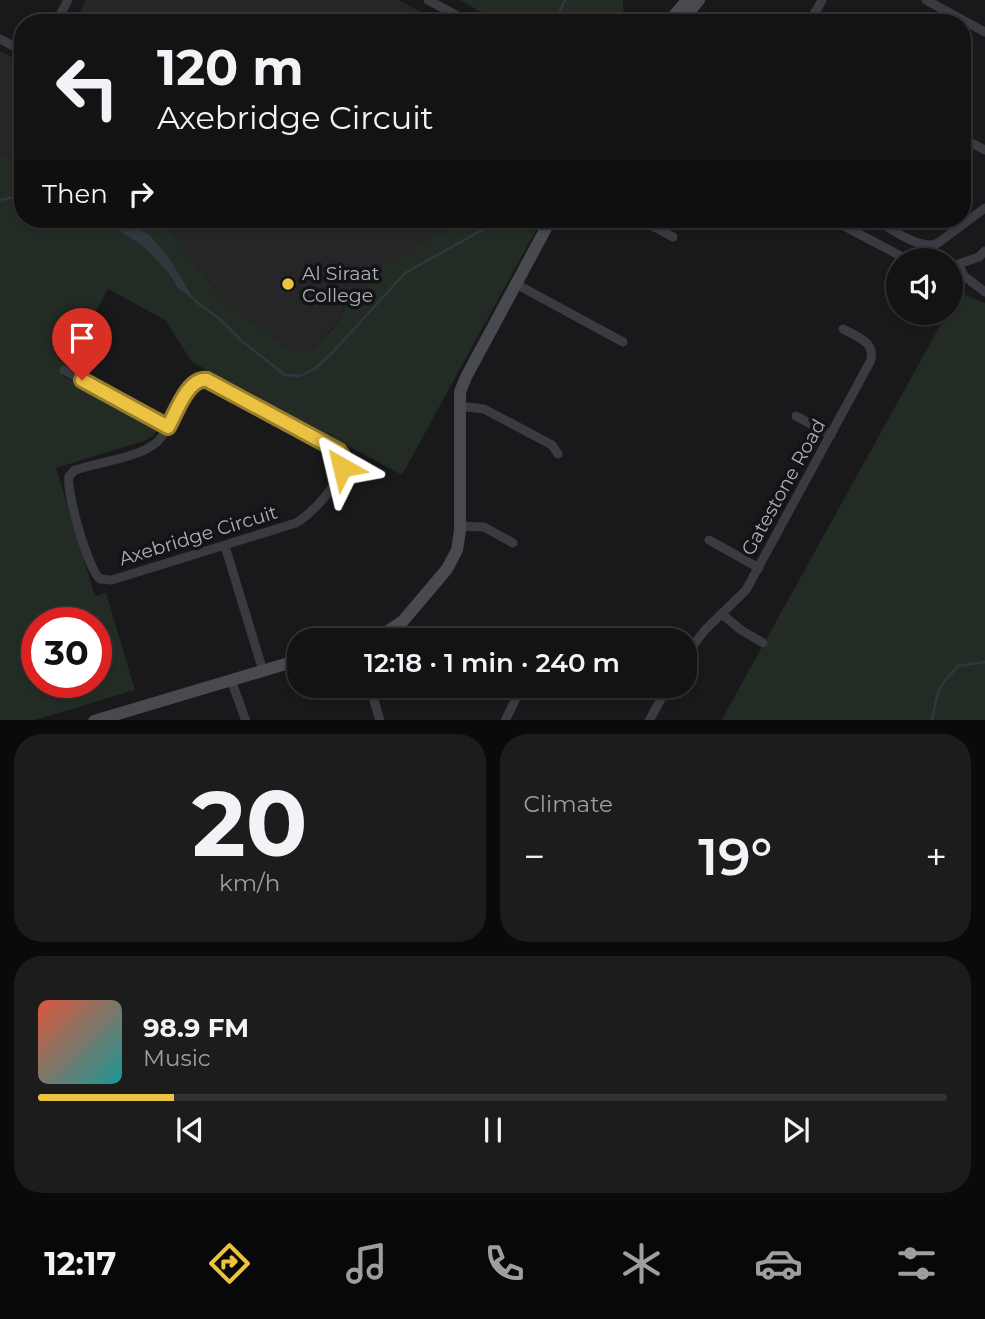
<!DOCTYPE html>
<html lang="en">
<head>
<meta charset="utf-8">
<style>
	body { margin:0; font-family:Montserrat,sans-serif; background:#1c1c1d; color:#f1f3f6; height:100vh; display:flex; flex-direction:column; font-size:26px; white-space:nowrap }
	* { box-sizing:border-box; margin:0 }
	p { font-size:23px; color:#9d9ea0 }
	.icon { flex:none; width:38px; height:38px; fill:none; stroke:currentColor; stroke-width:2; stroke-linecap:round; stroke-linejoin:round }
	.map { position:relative; height:720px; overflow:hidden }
	.panel { display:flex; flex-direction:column; gap:14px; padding:14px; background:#0a0a0b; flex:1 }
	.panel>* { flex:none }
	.hud { position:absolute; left:14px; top:14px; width:957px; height:214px; border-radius:28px; box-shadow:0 2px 5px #0004,0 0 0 2px #323234; background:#131314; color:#f1f3f6; overflow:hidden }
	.tools { position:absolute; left:886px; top:248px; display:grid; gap:14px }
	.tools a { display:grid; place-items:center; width:77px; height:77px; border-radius:50%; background:#131314; box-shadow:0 2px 5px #0004,0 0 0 2px #323234; font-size:35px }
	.speed { position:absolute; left:21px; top:607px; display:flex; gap:14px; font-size:35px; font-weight:700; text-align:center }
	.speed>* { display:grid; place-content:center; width:91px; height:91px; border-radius:50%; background:#131314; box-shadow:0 2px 5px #0004,0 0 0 2px #323234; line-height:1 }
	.speed .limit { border:10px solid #d22; background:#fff; color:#111 }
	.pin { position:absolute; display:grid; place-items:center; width:60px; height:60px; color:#fff; margin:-72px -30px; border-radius:50% 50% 50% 0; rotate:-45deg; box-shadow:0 0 7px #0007 }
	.pin .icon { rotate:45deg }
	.me { position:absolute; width:77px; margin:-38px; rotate:323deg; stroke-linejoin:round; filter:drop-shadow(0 0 5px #0008) }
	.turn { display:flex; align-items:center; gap:24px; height:147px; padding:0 28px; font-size:32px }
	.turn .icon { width:91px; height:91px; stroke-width:2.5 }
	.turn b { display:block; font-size:49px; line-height:60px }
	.then { display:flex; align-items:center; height:66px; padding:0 28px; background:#0003; gap:14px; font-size:26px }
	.big { font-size:52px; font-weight:600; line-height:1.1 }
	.panel .widget { flex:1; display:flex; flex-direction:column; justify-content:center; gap:10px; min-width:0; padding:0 24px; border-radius:28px; background:#1c1c1d }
	.panel .dial { align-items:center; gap:0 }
	.dial b { font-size:91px; line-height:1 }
	.song { display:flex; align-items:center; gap:21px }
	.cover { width:84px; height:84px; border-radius:10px; background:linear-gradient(135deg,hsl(10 70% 55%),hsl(180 70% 35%)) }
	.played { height:7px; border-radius:4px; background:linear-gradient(90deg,#ebc242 15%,#323234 15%) }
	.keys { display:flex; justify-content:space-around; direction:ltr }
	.heat { display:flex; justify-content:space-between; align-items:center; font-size:38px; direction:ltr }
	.panel .tiles { flex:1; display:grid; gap:14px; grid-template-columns:1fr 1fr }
	.widget:last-child { grid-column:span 2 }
	.trip { position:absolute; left:287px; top:628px; width:410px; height:70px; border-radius:28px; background:#131314; box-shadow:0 2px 5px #0004,0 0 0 2px #323234; font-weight:600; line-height:70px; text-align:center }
	.tab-bar { display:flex; height:112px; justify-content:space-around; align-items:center; background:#080808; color:#9d9ea0 }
	.tab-bar .icon { width:49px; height:49px }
	.tab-bar .current { color:#ebc242 }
	.tab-bar b { font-size:32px; color:#f1f3f6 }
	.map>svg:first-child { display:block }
	.built { fill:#262528 }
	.green { fill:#232b25; fill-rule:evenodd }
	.water { fill:#2f373f }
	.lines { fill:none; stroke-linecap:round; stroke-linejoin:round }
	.stream { stroke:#2f373f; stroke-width:2.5 }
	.street { stroke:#3a3b40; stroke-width:9 }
	.secondary { stroke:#484a50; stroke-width:12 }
	.route-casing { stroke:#997e2b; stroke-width:18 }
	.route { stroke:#ebc242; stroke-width:12 }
	.poi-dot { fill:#ebc242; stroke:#141416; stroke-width:2.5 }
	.labels { text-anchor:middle; stroke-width:7; stroke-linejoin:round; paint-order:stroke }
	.poi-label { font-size:19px; fill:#acafba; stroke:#141416; text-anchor:start }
	.street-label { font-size:19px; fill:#acafba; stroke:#141416 }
</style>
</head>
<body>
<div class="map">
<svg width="985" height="721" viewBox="0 0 985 721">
	<rect width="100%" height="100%" fill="#19191b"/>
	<g class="built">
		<path d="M86,0H399L441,23H74Z"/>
		<path d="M0,51L23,63V166L19,167L0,151Z"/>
		<path d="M151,219H462L347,304L334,327L308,352H293L226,303L169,231Z"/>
	</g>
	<g class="green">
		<path d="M460,0H623L624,23H500Z"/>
		<path d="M0,151L19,167L23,166V219H151L169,231L226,303L293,352H308L334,328L347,304L382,265L457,224L462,219H542L402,475L192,362L165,320L108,289L62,375L159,428L153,436L144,441L56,468L95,596L106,593L135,690L35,720H0ZM37,623H96V682H37Z"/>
		<path d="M958,292L985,303V720L721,721L947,313H950V307Z"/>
	</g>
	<path class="water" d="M102,219H121L148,234L168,256L195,301L178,288L168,272L143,246Z"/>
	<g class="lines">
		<g class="stream">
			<path d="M554,23L565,0"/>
			<path d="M0,200L23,195"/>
			<path d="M194,300L222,321L243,342L285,375L300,376L316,368L333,352L405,273L502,219"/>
			<path d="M932,721C935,707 936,690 946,679C950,674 954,672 958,666L985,662"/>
		</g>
		<g class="street">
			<path d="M428,0L471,23"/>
			<path d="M926,0L985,32"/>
			<path d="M56,23L68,0"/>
			<path d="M809,23L822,0"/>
			<path d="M0,39L23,51"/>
			<path d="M962,138L985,150"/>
			<path d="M640,219L673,237"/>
			<path d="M831,219L910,261"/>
			<path d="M873,219C889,227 921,252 938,243L985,208"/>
			<path d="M959,265L964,276L985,292"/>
			<path d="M950,267L979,257L985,251"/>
			<path d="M516,284L623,342"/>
			<path d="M64,370L168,427"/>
			<path d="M200,379L213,382L336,449L344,456C344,480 315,511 296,523L112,580L100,579C88,569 66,492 69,476L75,470C98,462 139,458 157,442C174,426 180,389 200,379Z"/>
			<path d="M459,406L484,409L552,445L558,454"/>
			<path d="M796,416L831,435"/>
			<path d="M459,526L484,527L513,543"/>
			<path d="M709,540L759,568"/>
			<path d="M225,546L263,671"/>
			<path d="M723,615L741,630L763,643"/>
			<path d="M649,632L665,640"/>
			<path d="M684,657L705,630L746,590L870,362C877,343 858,337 843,329"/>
			<path d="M231,680L246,721"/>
			<path d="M370,686L380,721"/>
			<path d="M505,721L522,686"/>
			<path d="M649,721L668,686"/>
		</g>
		<g class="secondary">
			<path d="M668,23L687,0"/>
			<path d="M680,23L699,0"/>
			<path d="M364,640L382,635L403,621L447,569L457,550L460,531V392L466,377L551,219"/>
			<path d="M94,721L299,660"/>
		</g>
	</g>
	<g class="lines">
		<defs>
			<path id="route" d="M82,380L168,427C176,413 188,377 207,380L339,451L344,459L342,467"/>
		</defs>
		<use href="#route" class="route-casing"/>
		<use href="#route" class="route"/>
	</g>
	<circle class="poi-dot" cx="288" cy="284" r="7"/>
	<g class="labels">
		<g class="poi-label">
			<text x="302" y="280">Al Siraat<tspan x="302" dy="22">College</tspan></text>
		</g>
		<g class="street-label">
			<text transform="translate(783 487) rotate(-61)" y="7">Gatestone Road</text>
			<text transform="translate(198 535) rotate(-17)" y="7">Axebridge Circuit</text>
		</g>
	</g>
</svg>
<div class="tools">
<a><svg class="icon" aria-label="sound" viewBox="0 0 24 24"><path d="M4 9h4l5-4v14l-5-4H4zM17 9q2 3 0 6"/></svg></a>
</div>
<div class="speed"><div class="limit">30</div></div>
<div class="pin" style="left:82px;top:380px;background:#d93025"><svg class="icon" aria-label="arrive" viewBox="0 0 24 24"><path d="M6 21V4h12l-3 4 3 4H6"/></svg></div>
<svg class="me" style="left:342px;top:467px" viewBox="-20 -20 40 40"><path d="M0-17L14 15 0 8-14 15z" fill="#ebc242" stroke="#fff" stroke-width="4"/></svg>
<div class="trip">12:18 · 1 min · 240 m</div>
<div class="hud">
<div class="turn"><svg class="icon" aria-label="left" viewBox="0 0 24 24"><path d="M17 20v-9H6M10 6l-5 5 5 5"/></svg><div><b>120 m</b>Axebridge Circuit</div></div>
<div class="then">Then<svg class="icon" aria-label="right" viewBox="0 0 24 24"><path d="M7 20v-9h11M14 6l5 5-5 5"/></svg></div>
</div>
</div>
<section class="panel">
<div class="tiles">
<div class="widget dial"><b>20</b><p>km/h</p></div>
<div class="widget"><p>Climate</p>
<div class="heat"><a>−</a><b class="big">19°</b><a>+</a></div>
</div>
<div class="widget">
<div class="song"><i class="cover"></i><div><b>98.9 FM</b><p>Music</p></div></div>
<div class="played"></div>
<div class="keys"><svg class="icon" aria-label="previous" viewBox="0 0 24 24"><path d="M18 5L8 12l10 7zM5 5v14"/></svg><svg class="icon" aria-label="pause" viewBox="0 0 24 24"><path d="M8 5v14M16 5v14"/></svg><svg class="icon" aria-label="next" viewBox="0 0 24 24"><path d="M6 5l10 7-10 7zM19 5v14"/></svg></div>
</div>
</div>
</section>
<nav class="tab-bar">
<b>12:17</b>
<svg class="icon current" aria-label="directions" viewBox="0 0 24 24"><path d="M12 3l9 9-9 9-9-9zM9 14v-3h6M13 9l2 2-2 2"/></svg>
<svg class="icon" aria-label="music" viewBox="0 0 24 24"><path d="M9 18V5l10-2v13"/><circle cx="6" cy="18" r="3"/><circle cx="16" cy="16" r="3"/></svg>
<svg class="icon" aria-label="phone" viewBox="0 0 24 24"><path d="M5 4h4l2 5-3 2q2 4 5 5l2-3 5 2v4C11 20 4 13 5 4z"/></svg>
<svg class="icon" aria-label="climate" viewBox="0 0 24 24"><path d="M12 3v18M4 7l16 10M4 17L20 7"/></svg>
<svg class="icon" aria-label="car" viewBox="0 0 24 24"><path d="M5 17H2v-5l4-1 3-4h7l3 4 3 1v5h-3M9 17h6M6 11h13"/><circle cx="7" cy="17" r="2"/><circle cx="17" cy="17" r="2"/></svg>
<svg class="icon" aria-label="filters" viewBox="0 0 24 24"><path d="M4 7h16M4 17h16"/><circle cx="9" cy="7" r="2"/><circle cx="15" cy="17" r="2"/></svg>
</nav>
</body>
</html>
